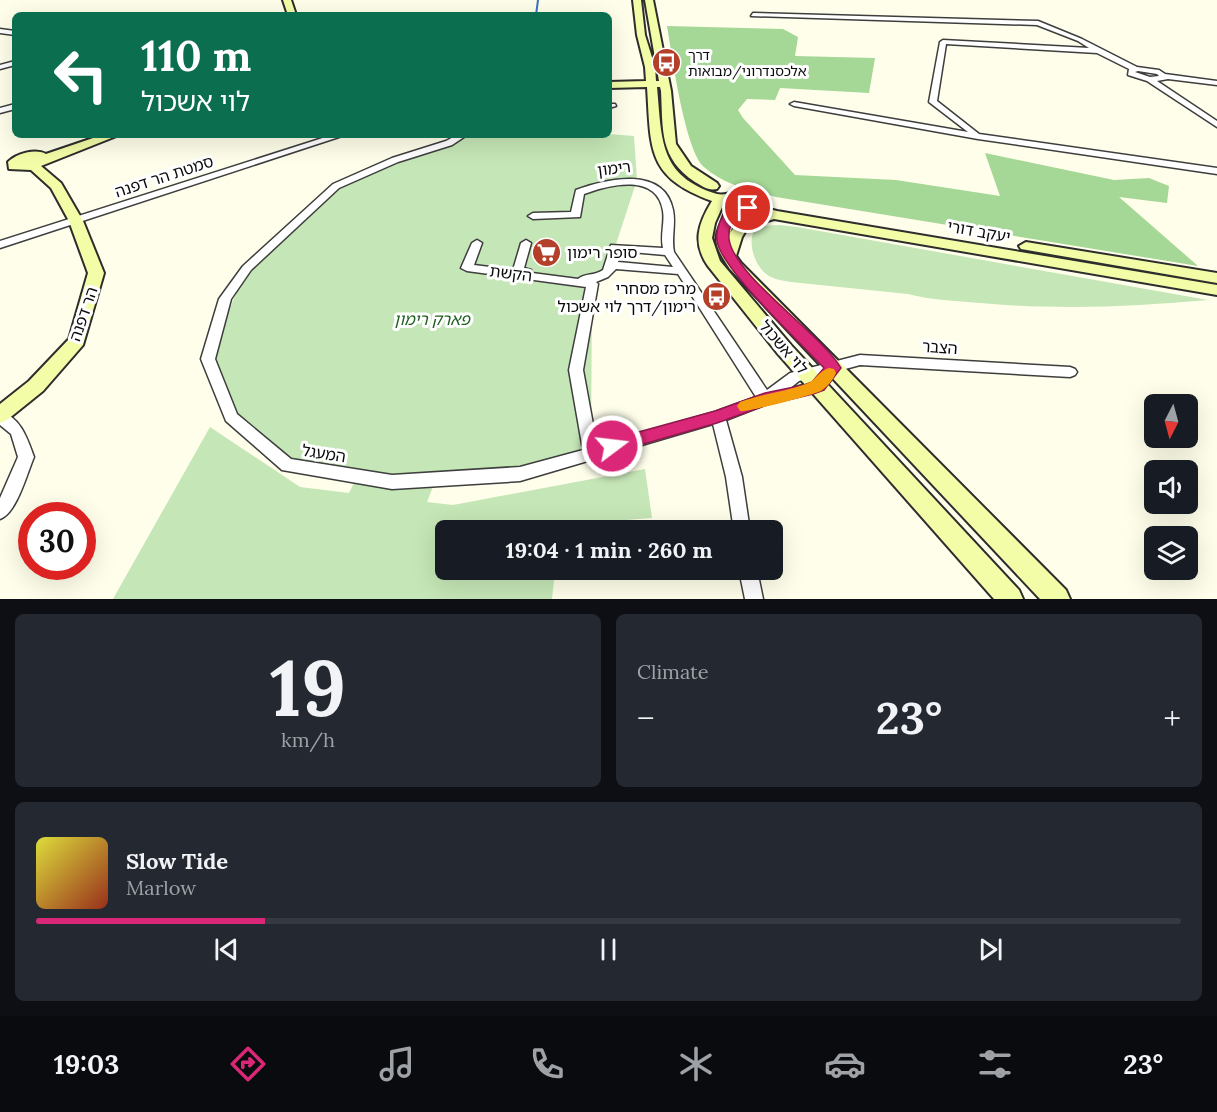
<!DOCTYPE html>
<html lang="en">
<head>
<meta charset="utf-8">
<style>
	body { margin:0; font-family:Lora,"Noto Sans Hebrew",serif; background:#242831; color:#f1f3f6; height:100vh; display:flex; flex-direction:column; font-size:22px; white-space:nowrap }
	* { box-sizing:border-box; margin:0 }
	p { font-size:20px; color:#9ea1a6 }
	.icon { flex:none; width:33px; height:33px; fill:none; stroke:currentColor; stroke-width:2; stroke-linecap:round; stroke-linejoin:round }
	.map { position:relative; height:599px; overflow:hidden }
	.side { display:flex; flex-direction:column; gap:15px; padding:15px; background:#0d0f14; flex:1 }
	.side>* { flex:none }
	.banner { position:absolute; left:12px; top:12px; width:600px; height:126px; border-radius:9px; box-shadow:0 6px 24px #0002; background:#0b6e4f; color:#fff; overflow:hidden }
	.needle { width:39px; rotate:186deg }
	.fabs { position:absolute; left:1144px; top:394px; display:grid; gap:12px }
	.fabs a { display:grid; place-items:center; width:54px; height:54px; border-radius:9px; background:#171b24; box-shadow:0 6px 24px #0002; font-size:30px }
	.speed { position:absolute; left:18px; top:502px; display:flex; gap:12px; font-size:30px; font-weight:700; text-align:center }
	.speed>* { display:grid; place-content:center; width:78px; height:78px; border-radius:50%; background:#171b24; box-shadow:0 6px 24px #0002; line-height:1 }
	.speed .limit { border:9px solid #d22; background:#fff; color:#111 }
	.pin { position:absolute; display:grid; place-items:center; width:51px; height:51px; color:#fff; margin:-26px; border:3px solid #fff; border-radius:50%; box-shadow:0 2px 6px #0007 }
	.me { position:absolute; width:66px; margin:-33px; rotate:75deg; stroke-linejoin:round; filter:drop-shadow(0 0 4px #0008) }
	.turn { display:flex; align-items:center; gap:21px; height:126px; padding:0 30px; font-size:27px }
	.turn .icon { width:78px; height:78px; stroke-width:2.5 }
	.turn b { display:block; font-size:42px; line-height:51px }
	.big { font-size:45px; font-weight:800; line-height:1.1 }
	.side .widget { flex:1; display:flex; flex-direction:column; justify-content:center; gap:9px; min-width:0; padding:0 21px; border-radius:9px; background:#242831 }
	.side .dial { align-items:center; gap:0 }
	.dial b { font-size:78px; line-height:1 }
	.song { display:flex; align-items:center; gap:18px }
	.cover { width:72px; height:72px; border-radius:9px; background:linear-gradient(135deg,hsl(60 70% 55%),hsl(10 70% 35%)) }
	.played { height:6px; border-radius:3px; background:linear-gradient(90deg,#db2777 20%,#363941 20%) }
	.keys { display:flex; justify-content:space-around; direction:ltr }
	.heat { display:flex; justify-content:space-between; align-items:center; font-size:33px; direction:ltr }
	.side .tiles { flex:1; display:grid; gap:15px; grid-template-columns:1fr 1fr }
	.widget:last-child { grid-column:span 2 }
	.trip { position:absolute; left:435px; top:520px; width:348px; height:60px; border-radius:9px; background:#171b24; box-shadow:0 6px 24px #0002; font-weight:800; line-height:60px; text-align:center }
	.tab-bar { display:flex; height:96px; justify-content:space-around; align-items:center; background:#090b0e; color:#9ea1a6 }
	.tab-bar .icon { width:42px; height:42px }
	.tab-bar .selected { color:#db2777 }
	.tab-bar b { font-size:27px; color:#f1f3f6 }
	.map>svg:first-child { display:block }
	.green { fill:#c5e6b6 }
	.forest { fill:#a5d796 }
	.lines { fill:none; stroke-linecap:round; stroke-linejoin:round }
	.stream { stroke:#3b71c7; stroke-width:2 }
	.street-casing { stroke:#3e3e3e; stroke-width:3 }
	.secondary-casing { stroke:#2d2d2d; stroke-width:4 }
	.street { fill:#fff; fill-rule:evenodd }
	.secondary { fill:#f3fca7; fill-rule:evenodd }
	.route { fill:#db2777; stroke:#8e194d; stroke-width:1.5 }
	.slow { fill:#f59e0b }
	.labels { text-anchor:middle; stroke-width:6; stroke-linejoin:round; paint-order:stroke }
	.far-poi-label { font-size:14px; fill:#0b0b0b; stroke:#fff; text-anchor:start }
	.street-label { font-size:16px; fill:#0b0b0b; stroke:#fff }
	.poi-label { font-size:16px; fill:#0b0b0b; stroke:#fff; text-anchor:start }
	.park-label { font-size:16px; font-style:italic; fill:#1f5f1f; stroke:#fff }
</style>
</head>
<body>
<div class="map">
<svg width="1217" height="599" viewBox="0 0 1217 599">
	<rect width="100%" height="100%" fill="#fefeea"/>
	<g class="green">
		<path d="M609,134L634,136L637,180L615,247L612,265L592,284L591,452L520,474L436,479L427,502L453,505L645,469L652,518L559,525L558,531H446V570H555L552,599H113L210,427L300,487L349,493L357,477L287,465L231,417L208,359L247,268L336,186L462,135Z"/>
		<path d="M779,225L797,227L1208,300C1132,307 1057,310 980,303C956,301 931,300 908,294L791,282C785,281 777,280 771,277C756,270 747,245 754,230L761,226Z"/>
	</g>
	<path class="forest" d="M667,26L783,29L798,37L795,56L875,58L869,93L780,88L775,100L747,99L738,110L743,118L795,175L896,180L1000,196L985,153L1114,180L1149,178L1169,186L1167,203L1119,197L1198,266L776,197C751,190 724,185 704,167C685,151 672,55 667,26Z"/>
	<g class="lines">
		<path class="stream" d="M536,15L538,0"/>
		<defs>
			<g id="street">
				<path d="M753,13L1038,21L1082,39L1137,67L1159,70L1165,74L1217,81V85L1168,79L1157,81L1217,121V127L1147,81L1128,75L1129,69L1097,53L946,44L937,101L979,134L1217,168V174L978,139L794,106L790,104L794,102L968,132L929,102L940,42L943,40L1089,48L1078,41L1037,25L751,16ZM1138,71L1157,74L1159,76L1150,77L1135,72Z"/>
				<path d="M0,29L15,31V35L0,33Z"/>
				<path d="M15,61V65L0,69V65Z"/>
				<path d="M15,104V109L0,113V108Z"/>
				<path d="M609,104H615L616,106L609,108Z"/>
				<path d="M332,135L342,136L0,248V241Z"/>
				<path d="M457,135H467L452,145L398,162L339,188L251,270L231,299L215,359L237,414L291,459L392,475L520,467L583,450L569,370L586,287L467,271L461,268L472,243L477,240L482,243L474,265L513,270L521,243L526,240L531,243L524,268L531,270L532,273L578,279C584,273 595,276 603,270L611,245L663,248C660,235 665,223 663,211C657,172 608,185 584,194L580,217L533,219L528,216L533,213L571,212L576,190C605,179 664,165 673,210C676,224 671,238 674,252L767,390L790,373L860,355L1070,367L1075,369L1077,372L1075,375L1070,377L860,365L838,371L823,390L767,404L726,420L742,477L750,531H734L726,477L713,424L520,481L392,489L282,470L226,421L201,359L219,299L243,266L333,184L392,158L446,141ZM620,251L665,255L673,267L618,262ZM616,269L678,274L756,397L715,412L597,446L583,370L598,284L596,282L608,277ZM818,376L813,382L789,389L799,381Z"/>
				<path d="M0,411C21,418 27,438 34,457C27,473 17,513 0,519V498L18,457L11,434L0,425Z"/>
				<path d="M739,570H757L763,599H745Z"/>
			</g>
			<g id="secondary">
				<path d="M283,0H291L296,15H288Z"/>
				<path d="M633,0H641L645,35L655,67L656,81H659L645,0H653L671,91L676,144L691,166L717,183L719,186L717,189C708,191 702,186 695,182C659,158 663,130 661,91L660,87H657C662,138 658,176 717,194C725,196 732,191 740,193L741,202L777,211L1217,285V295L774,219L748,227L742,237L736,256L741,263L1066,590L1070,599H1040L730,269C709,238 716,238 727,207L723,205L715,223L712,238L720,261L791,345L1019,590L1023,599H994L778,354L708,266C692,243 698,224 712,201C646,177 651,149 647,87L609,88V82L646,81L645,67L637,35ZM740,210L758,215L738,221L730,233Z"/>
				<path d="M102,135H119L41,166L61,183L83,221L104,273L83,345L43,391L7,420L0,423V404L29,381L69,339L88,273L69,221L51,188L31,170L9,169L8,162C16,154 35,148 46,154Z"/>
				<path d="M1026,242L1217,273V283L1021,249L1019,246Z"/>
			</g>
		</defs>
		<use href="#street" class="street-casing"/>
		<use href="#secondary" class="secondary-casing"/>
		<use href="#street" class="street"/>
		<use href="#secondary" class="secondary"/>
	</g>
	<path class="route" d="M735,201L754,208L748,212L739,209C733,219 728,227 729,239C734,276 820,333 841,368L824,390L813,394L767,405L717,423L612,453L606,451L603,446L606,441L715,411L765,393L804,385L812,382L824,368C802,344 721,269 717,241C715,226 724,214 731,202Z"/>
	<path class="slow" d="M829,368L834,369L836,373C833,380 827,387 821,391C813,395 746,413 740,411L737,406L740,402C761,394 784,392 806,384C815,381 819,371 829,368Z"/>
	<defs>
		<symbol id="bus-disc" viewBox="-11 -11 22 22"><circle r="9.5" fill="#b54029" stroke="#fff"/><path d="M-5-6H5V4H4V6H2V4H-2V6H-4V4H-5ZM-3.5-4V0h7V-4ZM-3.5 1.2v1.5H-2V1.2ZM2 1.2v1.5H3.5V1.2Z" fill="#fff"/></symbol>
		<symbol id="supermarket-disc" viewBox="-11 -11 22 22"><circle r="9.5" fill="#b54029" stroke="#fff"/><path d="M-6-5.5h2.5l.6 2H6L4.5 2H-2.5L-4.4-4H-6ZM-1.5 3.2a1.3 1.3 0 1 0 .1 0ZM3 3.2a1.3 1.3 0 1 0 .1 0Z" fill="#fff"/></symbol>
	</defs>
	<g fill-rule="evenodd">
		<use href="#bus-disc" x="650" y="46" width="33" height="33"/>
		<use href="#supermarket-disc" x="530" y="236" width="33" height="33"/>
		<use href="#bus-disc" x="700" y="280" width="33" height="33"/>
	</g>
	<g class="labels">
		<g class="far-poi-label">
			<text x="688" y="60">דרך<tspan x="688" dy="16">אלכסנדרוני/מבואות</tspan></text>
		</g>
		<g class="street-label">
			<text transform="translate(614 168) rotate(-7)" y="6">רימון</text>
			<text transform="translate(164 176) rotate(-18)" y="6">סמטת הר דפנה</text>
			<text transform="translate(979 231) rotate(10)" y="6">יעקב דורי</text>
			<text transform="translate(511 273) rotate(7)" y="6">הקשת</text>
			<text transform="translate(83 314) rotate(-71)" y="6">הר דפנה</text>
			<text transform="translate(784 347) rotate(49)" y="6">לוי אשכול</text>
			<text transform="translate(940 347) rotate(4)" y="6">הצבר</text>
			<text transform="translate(324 453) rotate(9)" y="6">המעגל</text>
		</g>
		<g class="poi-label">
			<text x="567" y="258">סופר רימון</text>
			<text x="696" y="294" text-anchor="end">מרכז מסחרי<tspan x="696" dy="18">רימון/דרך לוי אשכול</tspan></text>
		</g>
		<g class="park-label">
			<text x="432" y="325">פארק רימון</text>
		</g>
	</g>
</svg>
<div class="fabs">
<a><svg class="needle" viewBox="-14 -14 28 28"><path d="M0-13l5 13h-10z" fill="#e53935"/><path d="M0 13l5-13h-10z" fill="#9ea1a6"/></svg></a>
<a><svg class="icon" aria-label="sound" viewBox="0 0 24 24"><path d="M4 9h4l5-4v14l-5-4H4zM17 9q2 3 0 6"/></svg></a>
<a><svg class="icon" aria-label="layers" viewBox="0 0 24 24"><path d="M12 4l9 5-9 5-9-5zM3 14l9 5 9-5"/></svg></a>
</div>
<div class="speed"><div class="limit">30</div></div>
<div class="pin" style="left:748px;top:208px;background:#d93025"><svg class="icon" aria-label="arrive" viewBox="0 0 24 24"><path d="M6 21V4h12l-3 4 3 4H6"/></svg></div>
<svg class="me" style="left:612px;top:446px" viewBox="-20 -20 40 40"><circle r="17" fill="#db2777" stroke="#fff" stroke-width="3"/><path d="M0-11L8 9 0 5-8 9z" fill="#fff"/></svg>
<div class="trip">19:04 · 1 min · 260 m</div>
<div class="banner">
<div class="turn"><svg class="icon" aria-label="left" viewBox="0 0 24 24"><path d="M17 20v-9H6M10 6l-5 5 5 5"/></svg><div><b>110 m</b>לוי אשכול</div></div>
</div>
</div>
<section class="side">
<div class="tiles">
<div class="widget dial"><b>19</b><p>km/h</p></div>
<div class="widget"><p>Climate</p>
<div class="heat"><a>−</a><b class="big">23°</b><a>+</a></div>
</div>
<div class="widget">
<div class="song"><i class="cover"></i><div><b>Slow Tide</b><p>Marlow</p></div></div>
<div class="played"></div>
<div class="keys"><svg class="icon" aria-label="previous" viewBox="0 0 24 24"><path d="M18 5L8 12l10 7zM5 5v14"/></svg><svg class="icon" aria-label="pause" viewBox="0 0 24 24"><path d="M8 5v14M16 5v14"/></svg><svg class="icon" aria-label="next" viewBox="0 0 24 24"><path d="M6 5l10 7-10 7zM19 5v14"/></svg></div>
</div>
</div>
</section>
<nav class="tab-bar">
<b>19:03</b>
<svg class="icon selected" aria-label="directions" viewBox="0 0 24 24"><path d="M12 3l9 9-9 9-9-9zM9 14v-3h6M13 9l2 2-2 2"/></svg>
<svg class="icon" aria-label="music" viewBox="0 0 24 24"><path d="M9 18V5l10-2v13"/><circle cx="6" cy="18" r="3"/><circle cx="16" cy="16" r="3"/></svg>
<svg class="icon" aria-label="phone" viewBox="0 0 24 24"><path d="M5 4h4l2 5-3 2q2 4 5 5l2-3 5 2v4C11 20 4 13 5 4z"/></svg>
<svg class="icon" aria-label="climate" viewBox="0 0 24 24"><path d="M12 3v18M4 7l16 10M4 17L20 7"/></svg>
<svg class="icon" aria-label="car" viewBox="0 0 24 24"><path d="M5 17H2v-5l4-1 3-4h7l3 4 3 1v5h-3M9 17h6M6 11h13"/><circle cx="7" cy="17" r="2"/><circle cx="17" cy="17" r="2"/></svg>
<svg class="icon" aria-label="filters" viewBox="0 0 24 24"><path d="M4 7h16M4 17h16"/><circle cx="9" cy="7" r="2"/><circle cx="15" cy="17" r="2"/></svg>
<b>23°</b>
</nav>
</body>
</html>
